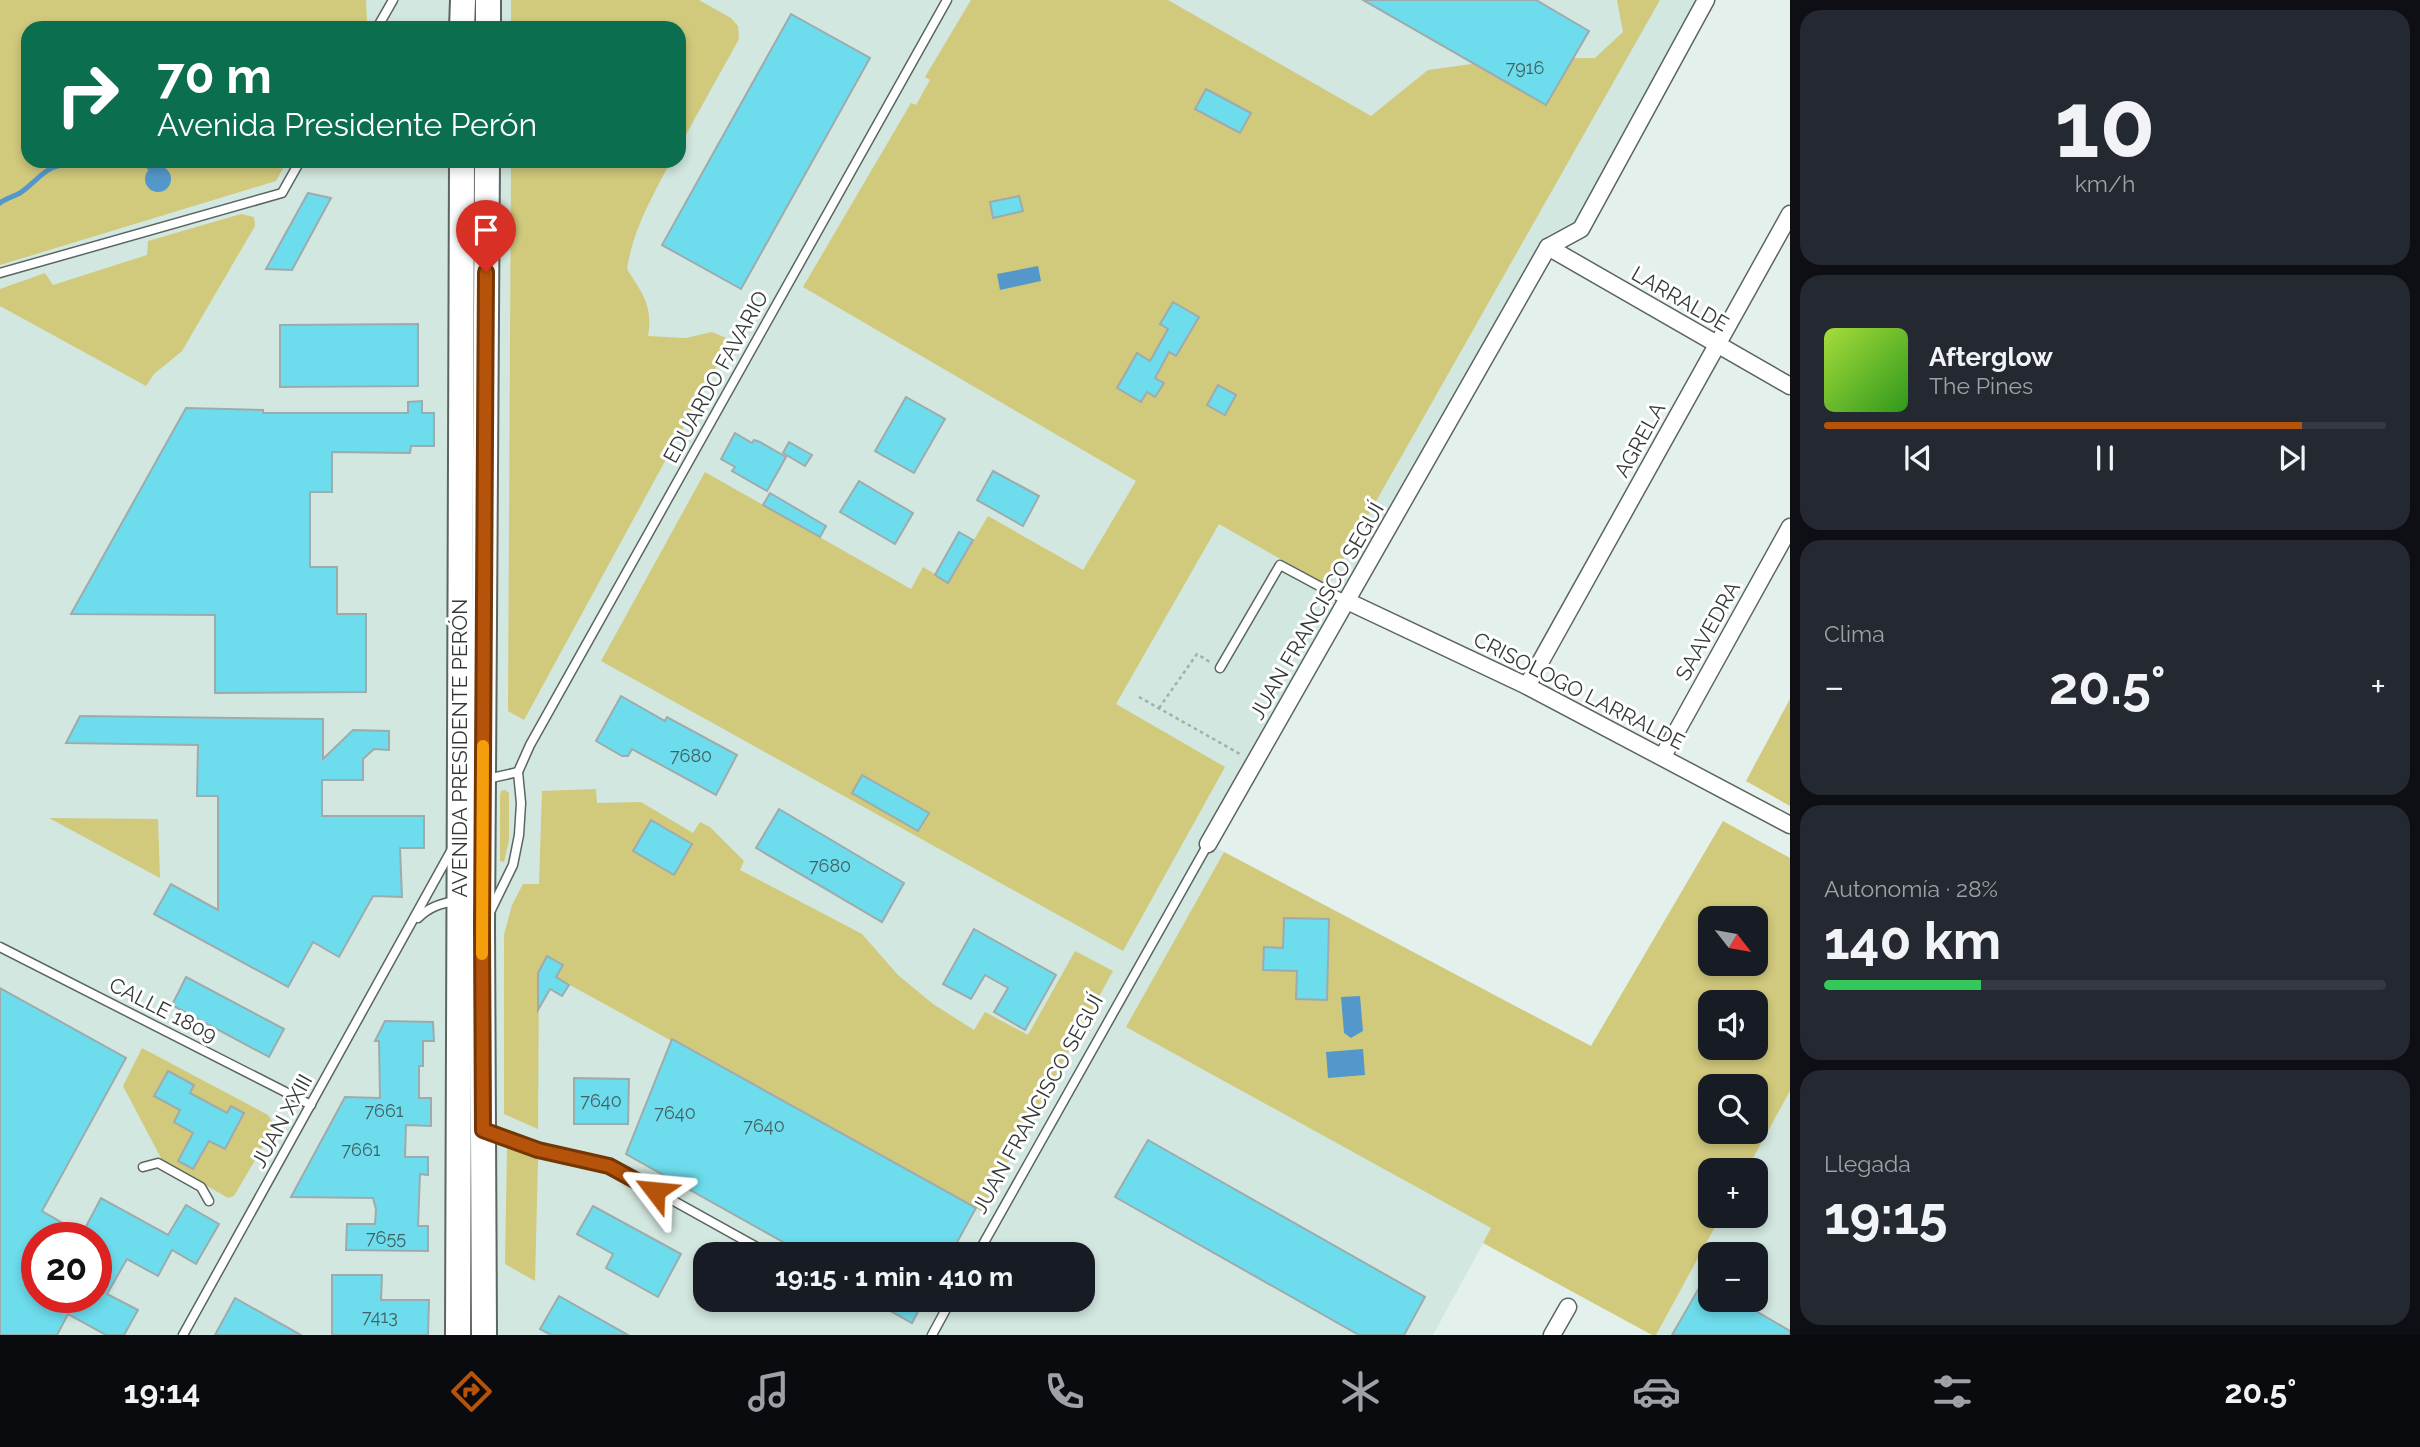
<!DOCTYPE html>
<html lang="es">
<head>
<meta charset="utf-8">
<style>
	body { margin:0; font-family:Raleway,sans-serif; background:#242831; color:#f1f3f6; height:100vh; display:flex; flex-direction:column; font-size:26px; white-space:nowrap }
	* { box-sizing:border-box; margin:0 }
	p { font-size:23px; color:#9ea1a6 }
	.icon { flex:none; width:38px; height:38px; fill:none; stroke:currentColor; stroke-width:2; stroke-linecap:round; stroke-linejoin:round }
	.map { position:relative; flex:1; overflow:hidden }
	.details { display:flex; flex-direction:column; gap:10px; padding:10px; background:#0d0f14; width:630px }
	.details>* { flex:none }
	.guide { position:absolute; left:21px; top:21px; width:665px; height:147px; border-radius:21px; box-shadow:0 4px 10px #0003; background:#0b6e4f; color:#fff; overflow:hidden }
	.needle { width:46px; rotate:121deg }
	.controls { position:absolute; left:1698px; top:906px; display:grid; gap:14px }
	.controls a { display:grid; place-items:center; width:70px; height:70px; border-radius:14px; background:#171b24; box-shadow:0 4px 10px #0003; font-size:35px }
	.speed { position:absolute; left:21px; top:1222px; display:flex; gap:14px; font-size:35px; font-weight:700; text-align:center }
	.speed>* { display:grid; place-content:center; width:91px; height:91px; border-radius:50%; background:#171b24; box-shadow:0 4px 10px #0003; line-height:1 }
	.speed .limit { border:10px solid #d22; background:#fff; color:#111 }
	.pin { position:absolute; display:grid; place-items:center; width:60px; height:60px; color:#fff; margin:-72px -30px; border-radius:50% 50% 50% 0; rotate:-45deg; box-shadow:0 0 7px #0007 }
	.pin .icon { rotate:45deg }
	.me { position:absolute; width:77px; margin:-38px; rotate:299deg; stroke-linejoin:round; filter:drop-shadow(0 0 5px #0008) }
	.turn { display:flex; align-items:center; gap:24px; height:147px; padding:0 21px; font-size:32px }
	.turn .icon { width:91px; height:91px; stroke-width:2.5 }
	.turn b { display:block; font-size:49px; line-height:60px }
	.big { font-size:52px; font-weight:700; line-height:1.1 }
	.details .tile { flex:1; display:flex; flex-direction:column; justify-content:center; gap:10px; min-width:0; padding:0 24px; border-radius:21px; background:#242831 }
	.details .dial { align-items:center; gap:0 }
	.dial b { font-size:91px; line-height:1 }
	.song { display:flex; align-items:center; gap:21px }
	.cover { width:84px; height:84px; border-radius:10px; background:linear-gradient(135deg,hsl(80 70% 55%),hsl(110 70% 35%)) }
	.played { height:7px; border-radius:4px; background:linear-gradient(90deg,#b45309 85%,#363941 85%) }
	.keys { display:flex; justify-content:space-around; direction:ltr }
	.heat { display:flex; justify-content:space-between; align-items:center; font-size:38px; direction:ltr }
	.charge { height:10px; border-radius:5px; background:linear-gradient(90deg,#34c759 28%,#363941 0) }
	.trip { position:absolute; left:693px; top:1242px; width:402px; height:70px; border-radius:21px; background:#171b24; box-shadow:0 4px 10px #0003; font-weight:700; line-height:70px; text-align:center }
	.tab-bar { display:flex; height:112px; justify-content:space-around; align-items:center; background:#090b0e; color:#9ea1a6 }
	.tab-bar .icon { width:49px; height:49px }
	.tab-bar .current { color:#b45309 }
	.tab-bar b { font-size:32px; color:#f1f3f6 }
	main { display:flex; flex:1; min-height:0 }
	.map>svg:first-child { display:block }
	.built { fill:#d2e7df; fill-rule:evenodd }
	.green { fill:#d1c97c; fill-rule:evenodd }
	.water { fill:#5498cb }
	.lines { fill:none; stroke-linecap:round; stroke-linejoin:round }
	.stream { stroke:#5498cb; stroke-width:5 }
	.building { fill:#6ddcec; stroke:#9eabad; stroke-width:2; fill-rule:evenodd }
	.service-casing { stroke:#5b6562; stroke-width:11 }
	.minor-casing { stroke:#5b6562; stroke-width:19 }
	.primary-casing { stroke:#5b6562; stroke-width:28 }
	.path { stroke:#a5aeab; stroke-width:2.5; stroke-dasharray:3.5 3.5; stroke-linecap:butt }
	.service { stroke:#fff; stroke-width:8 }
	.minor { stroke:#fff; stroke-width:16 }
	.primary { stroke:#fff; stroke-width:24 }
	.route-casing { stroke:#753606; stroke-width:18 }
	.route { stroke:#b45309; stroke-width:12 }
	.slow { stroke:#f59e0b; stroke-width:12 }
	.labels { text-anchor:middle; stroke-width:6; stroke-linejoin:round; paint-order:stroke }
	.number-label { font-size:18px; fill:#426264 }
	.street-label { font-size:21px; fill:#343937; stroke:#fff }
</style>
</head>
<body>
<main>
<div class="map">
<svg width="1790" height="1335" viewBox="0 0 1790 1335">
	<rect width="100%" height="100%" fill="#e4f0ec"/>
	<g class="built">
		<path d="M0,0H1706L1581,229L1548,247L1209,844L1591,1046L1433,1335H0ZM28,28H679V161H28ZM37,1237H96V1297H37ZM705,1255H1083V1300H705Z"/>
		<path d="M1790,1091V1335H1656L1721,1216H1755V1171H1746ZM1710,1255H1755V1300H1710Z"/>
	</g>
	<g class="green">
		<path d="M0,0H366L367,23L364,28H28V161H287L276,181L0,265Z"/>
		<path d="M511,0H699L731,18L738,26L739,39L679,147V28H511Z"/>
		<path d="M971,0H1168L1371,116L1428,70L1509,59L1595,58L1623,32L1617,0H1660L1328,586L1219,524L1116,704L1225,767L1123,951L601,661L705,472L911,589L923,567L949,582L988,516L1083,570L1136,481L803,287L911,103L916,105L930,80L925,77Z"/>
		<path d="M511,161H671C652,197 633,229 627,269C643,295 653,305 648,336L686,338L712,332L731,340L524,720L508,711Z"/>
		<path d="M241,214L254,217L255,226L182,351L154,374L146,386L0,306V289L45,273L53,285L147,255L148,241Z"/>
		<path d="M1790,699V806L1746,781Z"/>
		<path d="M596,789L597,803L641,802L693,833L700,822L710,827L744,861L740,870L862,934L898,975L933,1004L974,1030L985,1012L1028,1035L1075,951L1113,971L981,1211L539,968L538,1129L504,1114V935L512,905L523,884H539L542,791Z"/>
		<path d="M505,790L509,793V840L504,862L500,861V796L501,791Z"/>
		<path d="M49,818L158,819L160,878Z"/>
		<path d="M1723,821L1790,858V1091L1746,1171H1710V1216H1721L1656,1335H1652L1483,1243L1491,1228L1126,1027L1224,852L1591,1046ZM1710,919H1755V964H1710ZM1710,1003H1755V1048H1710ZM1710,1087H1755V1132H1710Z"/>
		<path d="M142,1048L268,1115L275,1126L234,1196L228,1198L162,1160L123,1086Z"/>
		<path d="M507,1148L538,1159L535,1281L505,1264Z"/>
	</g>
	<g class="water">
		<circle cx="158" cy="179" r="13"/>
		<path d="M1038,266L1041,281L1000,290L997,274Z"/>
		<path d="M1360,996L1363,1031L1351,1038L1344,1033L1341,997Z"/>
		<path d="M1363,1049L1365,1075L1328,1078L1326,1052Z"/>
	</g>
	<g class="lines">
		<g class="stream">
			<path d="M144,161L150,168"/>
			<path d="M0,203C6,198 13,197 20,193C34,184 44,168 61,165C74,162 87,166 99,161"/>
		</g>
	</g>
	<g class="building">
		<path d="M1363,0H1536L1589,31L1546,105Z"/>
		<path d="M791,14L870,58L741,289L662,245Z"/>
		<path d="M1206,89L1251,113L1240,133L1195,109Z"/>
		<path d="M308,193L331,198L292,270L266,269Z"/>
		<path d="M1019,196L1023,211L993,218L990,202Z"/>
		<path d="M1173,302L1199,317L1176,356L1169,352L1155,378L1164,383L1155,397L1147,392L1141,402L1117,388L1137,353L1150,361L1168,329L1160,324Z"/>
		<path d="M418,324V386L280,387V325Z"/>
		<path d="M1218,385L1236,395L1225,415L1207,405Z"/>
		<path d="M906,397L945,419L914,473L875,451Z"/>
		<path d="M422,401V413H434V446H411L410,453L332,452V492H310V567H337V614H366V692L215,693V615L71,614L186,408L263,410V413H408V402Z"/>
		<path d="M735,433L752,443L754,440L760,442L786,457L767,491L732,471L735,467L721,459Z"/>
		<path d="M789,442L812,455L805,466L783,453Z"/>
		<path d="M993,471L1039,496L1023,526L977,500Z"/>
		<path d="M859,481L913,513L895,544L840,512Z"/>
		<path d="M770,493L826,526L820,537L763,505Z"/>
		<path d="M959,532L973,540L948,583L935,575Z"/>
		<path d="M621,696L665,721L667,717L737,755L716,795L632,749L628,756H622L596,741Z"/>
		<path d="M80,716L323,719V759L353,730L389,731V750L374,749L363,759V780H322V816H424V848H400L402,897L373,896L339,957L313,942L288,987L154,914L171,884L218,910V796H197L198,745L66,743Z"/>
		<path d="M862,775L929,813L918,831L852,793Z"/>
		<path d="M779,809L904,883L882,922L756,848Z"/>
		<path d="M651,820L692,844L674,875L633,851Z"/>
		<path d="M1284,918L1329,919L1327,1000L1296,999L1297,971L1263,970L1264,947L1283,948Z"/>
		<path d="M974,929L1056,975L1025,1030L994,1012L1008,988L985,975L971,999L943,984Z"/>
		<path d="M547,956L563,965L556,977L569,985L562,996L550,989L538,1010V973Z"/>
		<path d="M186,977L284,1029L269,1057L172,1005Z"/>
		<path d="M0,988L126,1058L42,1211L82,1234L101,1198L168,1235L186,1205L219,1224L196,1264L172,1250L158,1276L127,1259L107,1294L138,1310L124,1335H106L68,1314L57,1335H0ZM37,1237H96V1297H37Z"/>
		<path d="M385,1021L433,1022L434,1041H423V1066H419V1098H431V1126L406,1125L405,1157H428V1175L420,1174L418,1226H428V1251L346,1250L347,1224H375L376,1209L373,1198L291,1197L345,1097L380,1098L379,1041H375Z"/>
		<path d="M672,1039L976,1208L950,1255H797L799,1251L626,1154Z"/>
		<path d="M168,1071L194,1085L190,1093L227,1113L231,1106L244,1113L225,1149L209,1141L193,1169L178,1161L193,1133L174,1122L180,1110L154,1096Z"/>
		<path d="M574,1078L629,1079L628,1124H574Z"/>
		<path d="M1148,1140L1425,1297L1404,1335H1359L1115,1197Z"/>
		<path d="M593,1206L681,1254L658,1297L606,1268L613,1254L577,1234Z"/>
		<path d="M1710,1269V1300H1737L1790,1331V1335H1672Z"/>
		<path d="M332,1275H382L381,1300H429L428,1335H332Z"/>
		<path d="M559,1296L628,1335H551L540,1329Z"/>
		<path d="M235,1298L301,1335H215Z"/>
		<path d="M871,1300H924L912,1323Z"/>
	</g>
	<g class="lines">
		<defs>
			<g id="service">
				<path d="M377,28L393,0"/>
				<path d="M0,273L282,193L300,161"/>
				<path d="M1220,668L1280,565L1347,601"/>
				<path d="M487,779L518,772"/>
				<path d="M490,912L513,865L519,835L521,803L518,772L530,745L947,0"/>
				<path d="M418,918C429,907 441,903 456,901"/>
				<path d="M0,947L311,1105"/>
				<path d="M485,1131L538,1150L609,1165L771,1255"/>
				<path d="M143,1167L158,1163L201,1187L209,1201"/>
				<path d="M977,1255L1208,844"/>
				<path d="M183,1335L451,851"/>
				<path d="M932,1335L951,1300"/>
			</g>
			<g id="minor">
				<path d="M1548,247L1790,386"/>
				<path d="M1347,601L1527,686L1790,825"/>
				<path d="M1527,686L1790,214"/>
				<path d="M1663,756L1790,527"/>
				<path d="M1208,844L1548,247L1581,229L1706,0"/>
				<path d="M1552,1335L1568,1307"/>
			</g>
			<g id="primary">
				<path d="M462,28L463,0"/>
				<path d="M488,28V0"/>
				<path d="M458,1335L462,161"/>
				<path d="M484,1335L482,927L487,161"/>
			</g>
		</defs>
		<use href="#service" class="service-casing"/>
		<use href="#minor" class="minor-casing"/>
		<use href="#primary" class="primary-casing"/>
		<g class="path">
			<path d="M1139,697L1240,754"/>
			<path d="M1159,708L1197,654L1210,662"/>
		</g>
		<use href="#service" class="service"/>
		<use href="#minor" class="minor"/>
		<use href="#primary" class="primary"/>
	</g>
	<g class="lines">
		<defs>
			<path id="route" d="M486,272L482,927L483,1130L538,1150L609,1166L655,1191"/>
		</defs>
		<use href="#route" class="route-casing"/>
		<use href="#route" class="route"/>
		<path class="slow" d="M482,954L483,746"/>
	</g>
	<g class="labels">
		<g class="number-label">
			<text x="1525" y="74">7916</text>
			<text x="691" y="762">7680</text>
			<text x="830" y="872">7680</text>
			<text x="601" y="1107">7640</text>
			<text x="384" y="1117">7661</text>
			<text x="675" y="1119">7640</text>
			<text x="764" y="1132">7640</text>
			<text x="361" y="1156">7661</text>
			<text x="386" y="1244">7655</text>
			<text x="380" y="1323">7413</text>
		</g>
		<g class="street-label">
			<text transform="translate(1680 299) rotate(30)" y="7">LARRALDE</text>
			<text transform="translate(716 377) rotate(-61)" y="7">EDUARDO FAVARIO</text>
			<text transform="translate(1640 440) rotate(-61)" y="7">AGRELA</text>
			<text transform="translate(1317 611) rotate(-60)" y="7">JUAN FRANCISCO SEGUÍ</text>
			<text transform="translate(1708 631) rotate(-61)" y="7">SAAVEDRA</text>
			<text transform="translate(1579 691) rotate(27)" y="7">CRISOLOGO LARRALDE</text>
			<text transform="translate(460 748) rotate(-90)" y="7">AVENIDA PRESIDENTE PERÓN</text>
			<text transform="translate(163 1010) rotate(27)" y="7">CALLE 1809</text>
			<text transform="translate(1038 1104) rotate(-61)" y="7">JUAN FRANCISCO SEGUÍ</text>
			<text transform="translate(282 1121) rotate(-61)" y="7">JUAN XXIII</text>
		</g>
	</g>
</svg>
<div class="controls">
<a><svg class="needle" viewBox="-14 -14 28 28"><path d="M0-13l5 13h-10z" fill="#e53935"/><path d="M0 13l5-13h-10z" fill="#9ea1a6"/></svg></a>
<a><svg class="icon" aria-label="sound" viewBox="0 0 24 24"><path d="M4 9h4l5-4v14l-5-4H4zM17 9q2 3 0 6"/></svg></a>
<a><svg class="icon" aria-label="search" viewBox="0 0 24 24"><circle cx="10" cy="10" r="6"/><path d="M15 15l6 6"/></svg></a>
<a>+</a>
<a>−</a>
</div>
<div class="speed"><div class="limit">20</div></div>
<div class="pin" style="left:486px;top:272px;background:#d93025"><svg class="icon" aria-label="arrive" viewBox="0 0 24 24"><path d="M6 21V4h12l-3 4 3 4H6"/></svg></div>
<svg class="me" style="left:655px;top:1191px" viewBox="-20 -20 40 40"><path d="M0-17L14 15 0 8-14 15z" fill="#b45309" stroke="#fff" stroke-width="4"/></svg>
<div class="trip">19:15 · 1 min · 410 m</div>
<div class="guide">
<div class="turn"><svg class="icon" aria-label="right" viewBox="0 0 24 24"><path d="M7 20v-9h11M14 6l5 5-5 5"/></svg><div><b>70 m</b>Avenida Presidente Perón</div></div>
</div>
</div>
<section class="details">
<div class="tile dial"><b>10</b><p>km/h</p></div>
<div class="tile">
<div class="song"><i class="cover"></i><div><b>Afterglow</b><p>The Pines</p></div></div>
<div class="played"></div>
<div class="keys"><svg class="icon" aria-label="previous" viewBox="0 0 24 24"><path d="M18 5L8 12l10 7zM5 5v14"/></svg><svg class="icon" aria-label="pause" viewBox="0 0 24 24"><path d="M8 5v14M16 5v14"/></svg><svg class="icon" aria-label="next" viewBox="0 0 24 24"><path d="M6 5l10 7-10 7zM19 5v14"/></svg></div>
</div>
<div class="tile"><p>Clima</p>
<div class="heat"><a>−</a><b class="big">20.5°</b><a>+</a></div>
</div>
<div class="tile"><p>Autonomía · 28%</p><b class="big">140 km</b><div class="charge"></div></div>
<div class="tile"><p>Llegada</p><b class="big">19:15</b></div>
</section>
</main>
<nav class="tab-bar">
<b>19:14</b>
<svg class="icon current" aria-label="directions" viewBox="0 0 24 24"><path d="M12 3l9 9-9 9-9-9zM9 14v-3h6M13 9l2 2-2 2"/></svg>
<svg class="icon" aria-label="music" viewBox="0 0 24 24"><path d="M9 18V5l10-2v13"/><circle cx="6" cy="18" r="3"/><circle cx="16" cy="16" r="3"/></svg>
<svg class="icon" aria-label="phone" viewBox="0 0 24 24"><path d="M5 4h4l2 5-3 2q2 4 5 5l2-3 5 2v4C11 20 4 13 5 4z"/></svg>
<svg class="icon" aria-label="climate" viewBox="0 0 24 24"><path d="M12 3v18M4 7l16 10M4 17L20 7"/></svg>
<svg class="icon" aria-label="car" viewBox="0 0 24 24"><path d="M5 17H2v-5l4-1 3-4h7l3 4 3 1v5h-3M9 17h6M6 11h13"/><circle cx="7" cy="17" r="2"/><circle cx="17" cy="17" r="2"/></svg>
<svg class="icon" aria-label="filters" viewBox="0 0 24 24"><path d="M4 7h16M4 17h16"/><circle cx="9" cy="7" r="2"/><circle cx="15" cy="17" r="2"/></svg>
<b>20.5°</b>
</nav>
</body>
</html>
